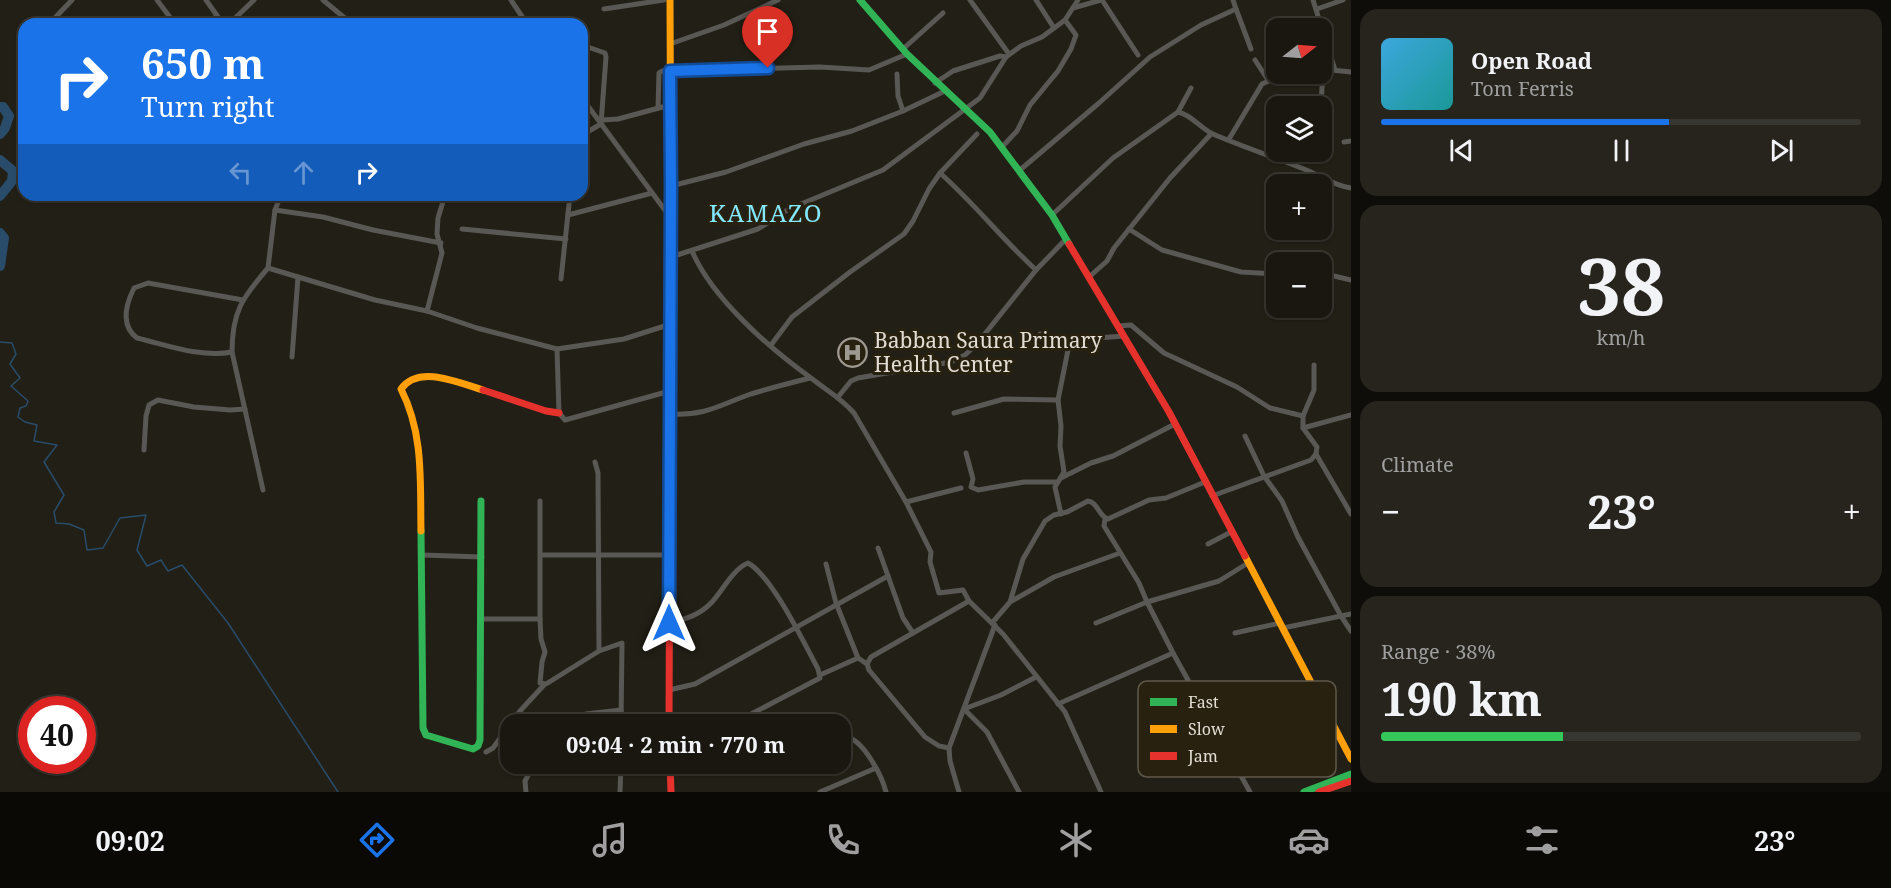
<!DOCTYPE html>
<html lang="en">
<head>
<meta charset="utf-8">
<style>
	body { margin:0; font-family:"Noto Serif",serif; background:#27241e; color:#f1f3f6; height:100vh; display:flex; flex-direction:column; font-size:22px; white-space:nowrap }
	* { box-sizing:border-box; margin:0 }
	p { font-size:20px; color:#9f9f9f }
	.icon { flex:none; width:33px; height:33px; fill:none; stroke:currentColor; stroke-width:2; stroke-linecap:round; stroke-linejoin:round }
	.map { position:relative; flex:1; overflow:hidden }
	.drawer { display:flex; flex-direction:column; gap:9px; padding:9px; background:#0e0d09; width:540px }
	.drawer>* { flex:none }
	.hud { position:absolute; left:18px; top:18px; width:570px; height:183px; border-radius:18px; box-shadow:0 2px 4px #0004,0 0 0 2px #383630; background:#1a73e8; color:#fff; overflow:hidden }
	.needle { width:39px; rotate:73deg }
	.buttons { position:absolute; left:1266px; top:18px; display:grid; gap:12px }
	.buttons a { display:grid; place-items:center; width:66px; height:66px; border-radius:12px; background:#1a1710; box-shadow:0 2px 4px #0004,0 0 0 2px #383630; font-size:30px }
	.speed { position:absolute; left:18px; top:696px; display:flex; gap:12px; font-size:30px; font-weight:700; text-align:center }
	.speed>* { display:grid; place-content:center; width:78px; height:78px; border-radius:50%; background:#1a1710; box-shadow:0 2px 4px #0004,0 0 0 2px #383630; line-height:1 }
	.speed .limit { border:9px solid #d22; background:#fff; color:#111 }
	.pin { position:absolute; display:grid; place-items:center; width:51px; height:51px; color:#fff; margin:-62px -26px; border-radius:50% 50% 50% 0; rotate:-45deg; box-shadow:0 0 6px #0007 }
	.pin .icon { rotate:45deg }
	.me { position:absolute; width:66px; margin:-33px; rotate:0deg; stroke-linejoin:round; filter:drop-shadow(0 0 4px #0008) }
	.turn { display:flex; align-items:center; gap:21px; height:126px; padding:0 24px; font-size:27px }
	.turn .icon { width:78px; height:78px; stroke-width:2.5 }
	.turn b { display:block; font-size:42px; line-height:51px }
	.lanes { display:flex; align-items:center; height:57px; padding:0 24px; background:#0003; justify-content:center; gap:30px; direction:ltr }
	.lanes .off { opacity:.35 }
	.big { font-size:45px; font-weight:700; line-height:1.1 }
	.drawer .card { flex:1; display:flex; flex-direction:column; justify-content:center; gap:9px; min-width:0; padding:0 21px; border-radius:18px; background:#27241e }
	.drawer .dial { align-items:center; gap:0 }
	.dial b { font-size:78px; line-height:1 }
	.song { display:flex; align-items:center; gap:18px }
	.cover { width:72px; height:72px; border-radius:9px; background:linear-gradient(135deg,hsl(200 70% 55%),hsl(180 70% 35%)) }
	.played { height:6px; border-radius:3px; background:linear-gradient(90deg,#1a73e8 60%,#383630 60%) }
	.keys { display:flex; justify-content:space-around; direction:ltr }
	.heat { display:flex; justify-content:space-between; align-items:center; font-size:33px; direction:ltr }
	.charge { height:9px; border-radius:4px; background:linear-gradient(90deg,#34c759 38%,#383630 0) }
	.trip { position:absolute; left:500px; top:714px; width:351px; height:60px; border-radius:18px; background:#1a1710; box-shadow:0 2px 4px #0004,0 0 0 2px #383630; font-weight:700; line-height:60px; text-align:center }
	.tabs { display:flex; height:96px; justify-content:space-around; align-items:center; background:#0a0906; color:#9f9f9f }
	.tabs .icon { width:42px; height:42px }
	.tabs .on { color:#1a73e8 }
	.tabs b { font-size:27px; color:#f1f3f6 }
	main { display:flex; flex:1; min-height:0 }
	.map>svg:first-child { display:block }
	.lines { fill:none; stroke-linecap:round; stroke-linejoin:round }
	.stream { stroke:#294c6b; stroke-width:1.5 }
	.river { stroke:#294c6b; stroke-width:10 }
	.street { stroke:#5a5854; stroke-width:5 }
	.fast { stroke:#30b455; stroke-width:7 }
	.slow { stroke:#ff9f0a; stroke-width:7 }
	.jam { stroke:#e5322d; stroke-width:7 }
	.route-casing { stroke:#114b97; stroke-width:15 }
	.route { stroke:#1a73e8; stroke-width:10 }
	.labels { text-anchor:middle; stroke-width:6; stroke-linejoin:round; paint-order:stroke }
	.poi-label { font-size:21px; fill:#e2ddd3; stroke:#282110; text-anchor:start }
	.quarter-label { font-size:24px; letter-spacing:1.5px; fill:#83e9ff; stroke:#282110 }
	.key { fill:#282110; stroke:#60594a; stroke-width:1.5 }
	.key-label { font-size:16px; fill:#e2ddd3 }
</style>
</head>
<body>
<main>
<div class="map">
<svg width="1351" height="792" viewBox="0 0 1351 792">
	<rect width="100%" height="100%" fill="#221f16"/>
	<g class="lines">
		<path class="stream" d="M0,342L12,343L16,354L10,364L20,378L11,386L28,401L26,406L20,408L18,417L25,422L37,425L34,441L57,445L44,462L64,495L54,512L56,523L69,524L84,530L87,550L103,548L120,518L146,515L137,550L147,566L161,560L168,571L182,565L228,623L338,792"/>
		<g class="river">
			<path d="M0,107H3L9,116L5,128L0,134"/>
			<path d="M0,160L13,171L12,181L0,196"/>
			<path d="M0,233L4,238L0,266"/>
		</g>
		<g class="street">
			<path d="M157,0L175,24"/>
			<path d="M206,0L223,24"/>
			<path d="M323,0L352,24"/>
			<path d="M511,0L527,24"/>
			<path d="M970,0L1009,54"/>
			<path d="M1036,0L1054,28"/>
			<path d="M1102,0L1138,55"/>
			<path d="M1313,0L1335,70"/>
			<path d="M1073,8L1101,0"/>
			<path d="M604,9L664,0"/>
			<path d="M1236,9L1251,49"/>
			<path d="M1317,9L1343,0"/>
			<path d="M49,24L72,0"/>
			<path d="M205,24L217,16"/>
			<path d="M229,24L254,0"/>
			<path d="M670,44L724,25L778,0"/>
			<path d="M582,45L605,53L606,57L601,124L582,135"/>
			<path d="M903,49L943,13"/>
			<path d="M24,50V53"/>
			<path d="M1255,60L1268,80"/>
			<path d="M1322,69L1351,72"/>
			<path d="M897,74L898,96L903,111"/>
			<path d="M935,83L953,71L1000,56L1006,57"/>
			<path d="M582,98L670,217"/>
			<path d="M1321,106L1323,69"/>
			<path d="M658,108L659,73L662,71L820,67L869,70L907,54"/>
			<path d="M1178,112L1191,88"/>
			<path d="M602,120L618,119L670,105"/>
			<path d="M1229,139L1262,84L1284,74"/>
			<path d="M1344,142L1351,141"/>
			<path d="M1002,147L1017,131L1030,105L1058,71L1071,49L1076,35L1065,20"/>
			<path d="M1282,160L1288,152"/>
			<path d="M1020,170L1099,103L1150,57L1201,25L1236,9L1233,0"/>
			<path d="M940,173C974,203 1002,239 1036,270"/>
			<path d="M671,186L726,172L804,144L852,131L903,111L945,91"/>
			<path d="M281,195L275,210L268,268L375,300L427,311L477,328L557,349L624,339L671,324"/>
			<path d="M275,210L323,217L373,230L441,243"/>
			<path d="M568,215L652,193"/>
			<path d="M1052,215L1113,158L1178,112C1192,115 1200,128 1213,134C1243,147 1274,157 1304,169C1319,175 1335,186 1351,188"/>
			<path d="M462,229L566,239"/>
			<path d="M1129,229L1162,250L1241,272L1276,274"/>
			<path d="M692,251C712,298 769,348 811,378C826,390 841,398 854,413L906,502L931,552L930,562L939,593L963,590L969,601L1003,634L1065,712L1101,792"/>
			<path d="M671,257L758,229L789,209L883,170L980,98L1006,57L1021,46L1042,37L1065,20L1078,0"/>
			<path d="M1322,275H1330L1351,280"/>
			<path d="M1089,277L1107,261L1114,248L1170,178L1211,134"/>
			<path d="M561,279L570,195"/>
			<path d="M427,311L442,253L437,234L438,218L445,195"/>
			<path d="M1118,326L1131,325L1164,353L1237,387L1270,408L1303,416V428L1351,415"/>
			<path d="M1040,334L1070,340L1124,336"/>
			<path d="M771,345L792,317L850,272L904,234L913,221L929,189L940,173L977,134"/>
			<path d="M557,349L559,413L565,420L670,391"/>
			<path d="M232,352C201,358 167,345 137,338C120,325 126,304 134,288L148,283L243,300"/>
			<path d="M292,357L298,277"/>
			<path d="M838,397L851,381L858,378L951,362L965,355L976,345L1036,270L1066,239"/>
			<path d="M954,413L1004,399L1058,400"/>
			<path d="M670,414C706,416 719,405 751,394C770,388 790,383 810,378"/>
			<path d="M1303,416L1314,390V365"/>
			<path d="M1245,436L1264,476L1282,501L1298,537L1341,616L1351,631"/>
			<path d="M144,450L146,416L149,405L158,400L194,407L230,410L245,409"/>
			<path d="M966,453L973,479L971,487L978,490L1024,482H1057"/>
			<path d="M1316,454L1351,514"/>
			<path d="M595,462L598,473L599,651"/>
			<path d="M1061,478L1091,463L1113,456L1175,424"/>
			<path d="M263,490L232,352C232,312 242,298 268,268"/>
			<path d="M1212,496L1311,460L1316,454L1317,447L1303,428"/>
			<path d="M540,501V619L541,639L545,652L542,662L540,683L546,684L599,651L622,643L621,724"/>
			<path d="M906,502L961,488"/>
			<path d="M1061,514L1055,487L1064,472L1060,446L1061,426L1058,400L1070,340"/>
			<path d="M1105,519L1104,526L1139,583L1147,602L1173,653L1250,792"/>
			<path d="M1208,544L1231,532"/>
			<path d="M878,548L903,618L913,633"/>
			<path d="M422,555L482,557"/>
			<path d="M541,555H670"/>
			<path d="M826,564L836,603L858,658L867,664L869,670L925,737L939,746L949,748"/>
			<path d="M1010,602L1054,577L1120,553"/>
			<path d="M482,619H540"/>
			<path d="M669,623C686,619 700,615 712,602C723,590 733,569 748,563C772,576 804,643 818,669L820,678L732,724"/>
			<path d="M992,623L1010,602L1023,559L1045,521L1054,515L1067,512L1088,501C1098,502 1098,516 1108,519L1149,500L1166,498L1205,482"/>
			<path d="M1096,623L1147,602L1219,581L1248,563"/>
			<path d="M1283,628L1351,614"/>
			<path d="M1235,633L1280,623"/>
			<path d="M867,664L871,657L969,601"/>
			<path d="M820,675L858,658"/>
			<path d="M669,690L695,684L888,576"/>
			<path d="M1058,704L1173,653"/>
			<path d="M568,724L586,714L621,710"/>
			<path d="M840,740L846,737C863,739 882,776 886,792"/>
			<path d="M486,752L493,748L520,711L544,685"/>
			<path d="M526,792L525,781L534,764"/>
			<path d="M620,792L621,764"/>
			<path d="M820,792L876,768"/>
			<path d="M959,792L950,761L949,748L995,625"/>
			<path d="M1019,792L987,732L964,709L1001,695L1036,677"/>
		</g>
		<g class="fast">
			<path d="M860,0L907,54L990,132L1052,215L1069,244"/>
			<path d="M421,531L423,728L426,735L473,749L478,746L480,740L481,501"/>
			<path d="M1304,792L1351,774"/>
		</g>
		<g class="slow">
			<path d="M670,0L671,239"/>
			<path d="M421,531C420,482 424,434 401,389C419,364 459,383 483,390"/>
			<path d="M1245,556L1351,759"/>
		</g>
		<g class="jam">
			<path d="M1069,244L1169,412L1245,556"/>
			<path d="M483,390L546,411L559,413"/>
			<path d="M669,724L671,239"/>
			<path d="M670,764L671,792"/>
			<path d="M1319,792L1351,781"/>
		</g>
	</g>
	<g class="lines">
		<defs>
			<path id="route" d="M669,623L671,186L670,71L768,68"/>
		</defs>
		<use href="#route" class="route-casing"/>
		<use href="#route" class="route"/>
	</g>
	<defs>
		<symbol id="hospital-ring" viewBox="-11 -11 22 22"><circle r="9.5" fill="#282110" stroke="#9f9a91" stroke-width="1.5"/><path d="M-5-5h3v3.5h4V-5h3V5h-3V1.5h-4V5h-3Z" fill="#9f9a91"/></symbol>
	</defs>
	<g fill-rule="evenodd">
		<use href="#hospital-ring" x="836" y="336" width="33" height="33"/>
	</g>
	<g class="labels">
		<g class="poi-label">
			<text x="874" y="348">Babban Saura Primary<tspan x="874" dy="24">Health Center</tspan></text>
		</g>
		<g class="quarter-label">
			<text x="766" y="222">KAMAZO</text>
		</g>
	</g>
	<rect x="1138" y="681" width="198" height="96" rx="9" class="key"/>
	<rect x="1150" y="698" width="27" height="8" fill="#30b455"/>
	<rect x="1150" y="725" width="27" height="8" fill="#ff9f0a"/>
	<rect x="1150" y="752" width="27" height="8" fill="#e5322d"/>
	<g class="key-label">
		<text x="1188" y="708">Fast</text>
		<text x="1188" y="735">Slow</text>
		<text x="1188" y="762">Jam</text>
	</g>
</svg>
<div class="buttons">
<a><svg class="needle" viewBox="-14 -14 28 28"><path d="M0-13l5 13h-10z" fill="#e53935"/><path d="M0 13l5-13h-10z" fill="#9f9f9f"/></svg></a>
<a><svg class="icon" aria-label="layers" viewBox="0 0 24 24"><path d="M12 4l9 5-9 5-9-5zM3 14l9 5 9-5"/></svg></a>
<a>+</a>
<a>−</a>
</div>
<div class="speed"><div class="limit">40</div></div>
<div class="pin" style="left:768px;top:68px;background:#d93025"><svg class="icon" aria-label="arrive" viewBox="0 0 24 24"><path d="M6 21V4h12l-3 4 3 4H6"/></svg></div>
<svg class="me" style="left:669px;top:623px" viewBox="-20 -20 40 40"><path d="M0-17L14 15 0 8-14 15z" fill="#1a73e8" stroke="#fff" stroke-width="4"/></svg>
<div class="trip">09:04 · 2 min · 770 m</div>
<div class="hud">
<div class="turn"><svg class="icon" aria-label="right" viewBox="0 0 24 24"><path d="M7 20v-9h11M14 6l5 5-5 5"/></svg><div><b>650 m</b>Turn right</div></div>
<div class="lanes"><svg class="icon off" aria-label="left" viewBox="0 0 24 24"><path d="M17 20v-9H6M10 6l-5 5 5 5"/></svg><svg class="icon off" aria-label="ahead" viewBox="0 0 24 24"><path d="M12 20V5M6 11l6-6 6 6"/></svg><svg class="icon" aria-label="right" viewBox="0 0 24 24"><path d="M7 20v-9h11M14 6l5 5-5 5"/></svg></div>
</div>
</div>
<section class="drawer">
<div class="card">
<div class="song"><i class="cover"></i><div><b>Open Road</b><p>Tom Ferris</p></div></div>
<div class="played"></div>
<div class="keys"><svg class="icon" aria-label="previous" viewBox="0 0 24 24"><path d="M18 5L8 12l10 7zM5 5v14"/></svg><svg class="icon" aria-label="pause" viewBox="0 0 24 24"><path d="M8 5v14M16 5v14"/></svg><svg class="icon" aria-label="next" viewBox="0 0 24 24"><path d="M6 5l10 7-10 7zM19 5v14"/></svg></div>
</div>
<div class="card dial"><b>38</b><p>km/h</p></div>
<div class="card"><p>Climate</p>
<div class="heat"><a>−</a><b class="big">23°</b><a>+</a></div>
</div>
<div class="card"><p>Range · 38%</p><b class="big">190 km</b><div class="charge"></div></div>
</section>
</main>
<nav class="tabs">
<b>09:02</b>
<svg class="icon on" aria-label="directions" viewBox="0 0 24 24"><path d="M12 3l9 9-9 9-9-9zM9 14v-3h6M13 9l2 2-2 2"/></svg>
<svg class="icon" aria-label="music" viewBox="0 0 24 24"><path d="M9 18V5l10-2v13"/><circle cx="6" cy="18" r="3"/><circle cx="16" cy="16" r="3"/></svg>
<svg class="icon" aria-label="phone" viewBox="0 0 24 24"><path d="M5 4h4l2 5-3 2q2 4 5 5l2-3 5 2v4C11 20 4 13 5 4z"/></svg>
<svg class="icon" aria-label="climate" viewBox="0 0 24 24"><path d="M12 3v18M4 7l16 10M4 17L20 7"/></svg>
<svg class="icon" aria-label="car" viewBox="0 0 24 24"><path d="M5 17H2v-5l4-1 3-4h7l3 4 3 1v5h-3M9 17h6M6 11h13"/><circle cx="7" cy="17" r="2"/><circle cx="17" cy="17" r="2"/></svg>
<svg class="icon" aria-label="filters" viewBox="0 0 24 24"><path d="M4 7h16M4 17h16"/><circle cx="9" cy="7" r="2"/><circle cx="15" cy="17" r="2"/></svg>
<b>23°</b>
</nav>
</body>
</html>
